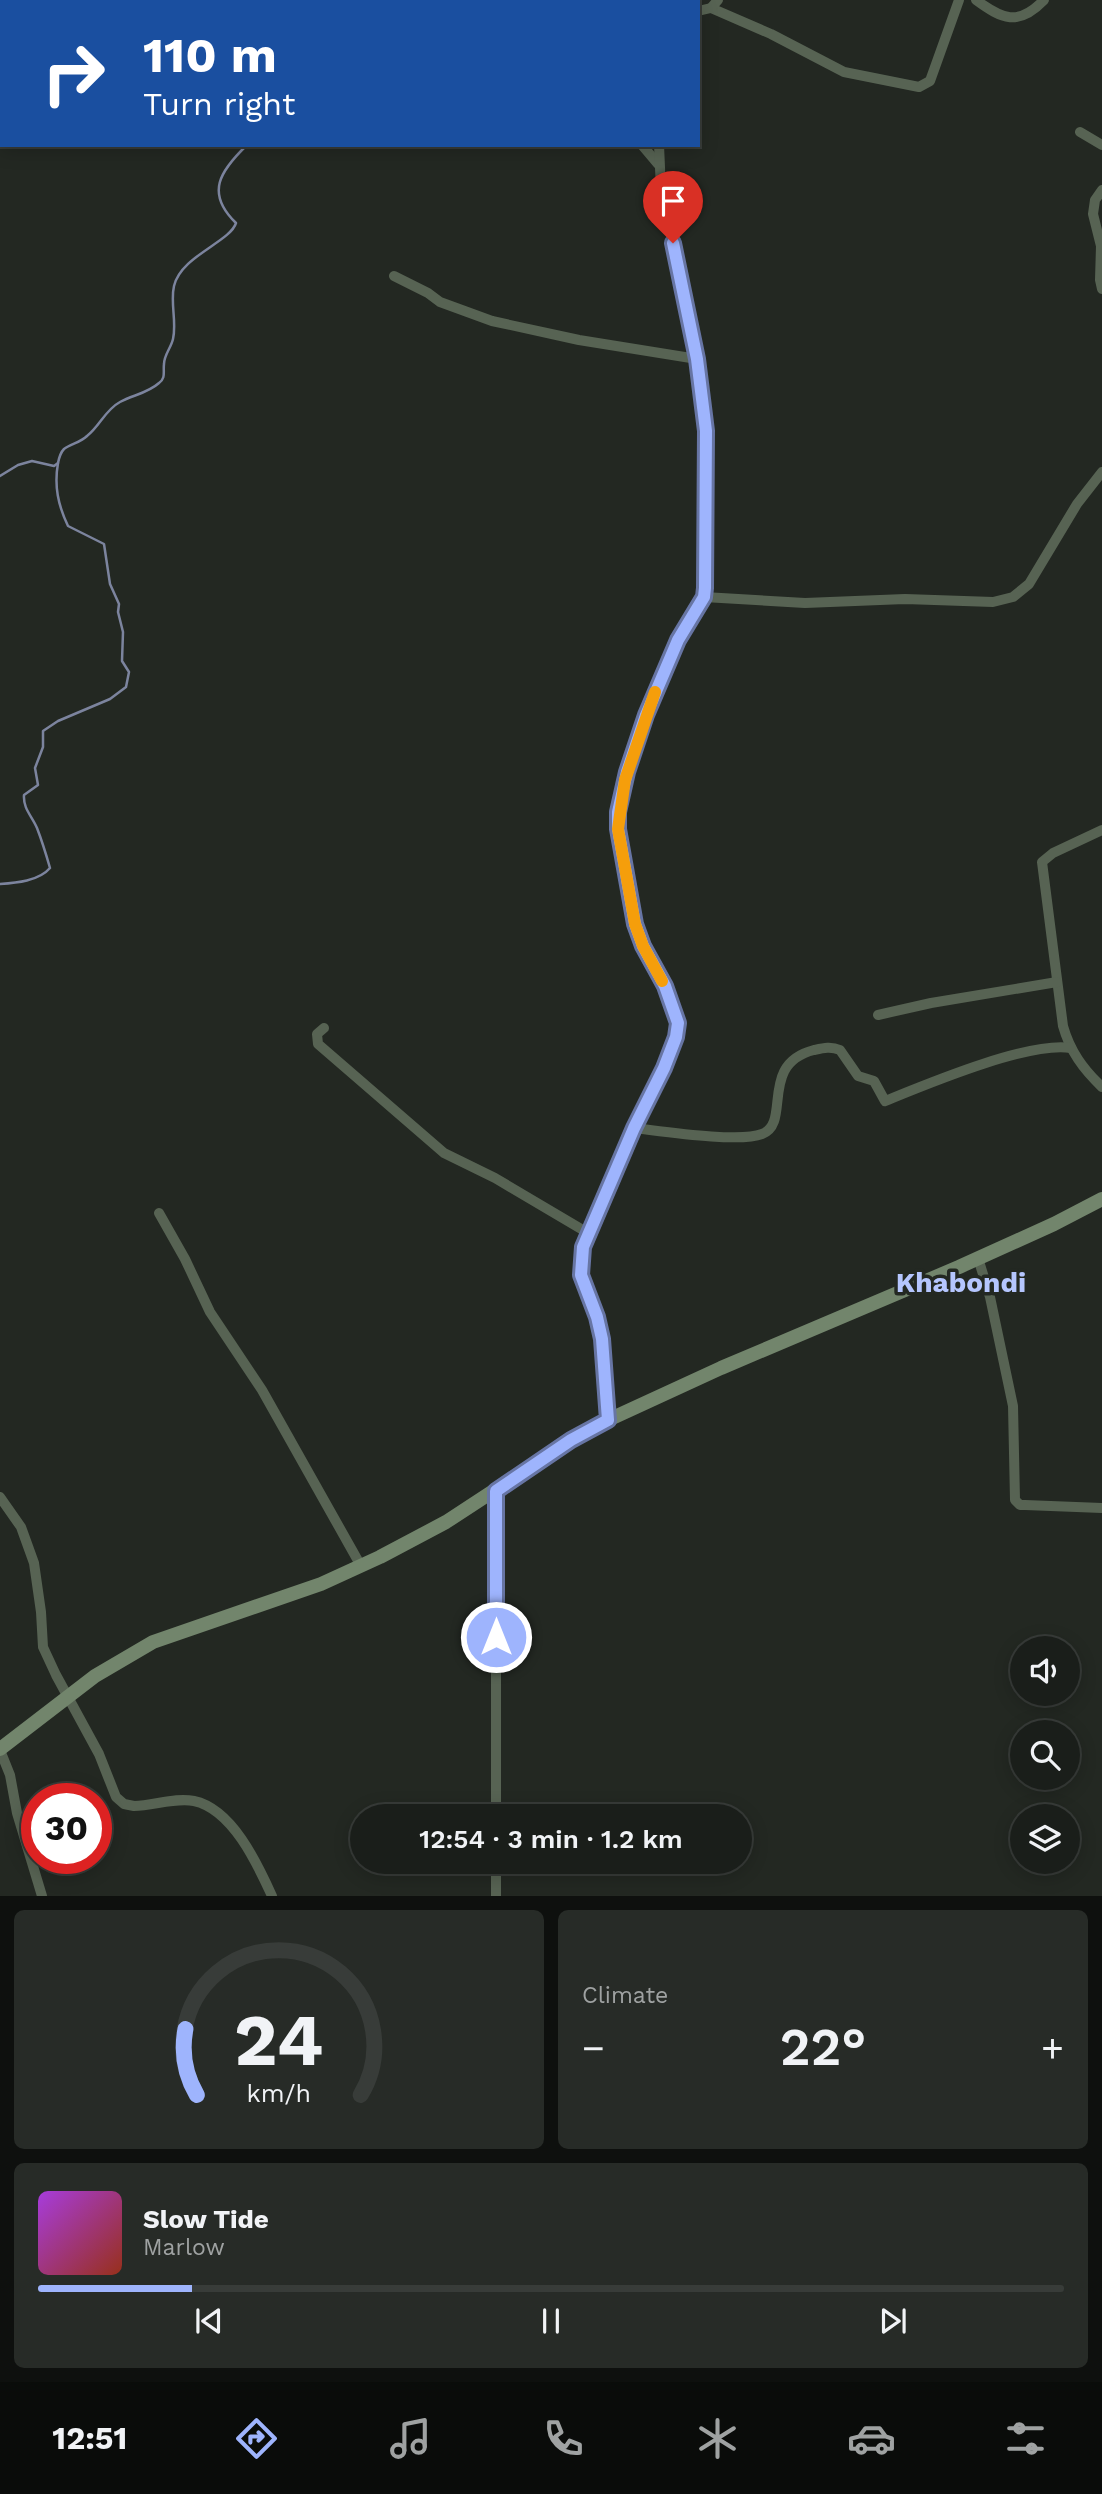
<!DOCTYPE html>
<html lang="en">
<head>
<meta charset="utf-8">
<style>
	body { margin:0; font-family:"Work Sans",sans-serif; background:#272b27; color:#f1f3f6; height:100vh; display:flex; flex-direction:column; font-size:26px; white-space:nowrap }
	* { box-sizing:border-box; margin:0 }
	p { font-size:23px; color:#9fa2a2 }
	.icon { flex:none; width:38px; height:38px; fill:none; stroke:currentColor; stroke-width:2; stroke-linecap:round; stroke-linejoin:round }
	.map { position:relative; height:1896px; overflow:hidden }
	.sheet { display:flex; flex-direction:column; gap:14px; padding:14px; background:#0e100e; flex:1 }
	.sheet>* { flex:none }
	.hud { position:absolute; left:0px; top:0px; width:700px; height:147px; box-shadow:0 4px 18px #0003,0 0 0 2px #383c39; background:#1a4fa0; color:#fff; overflow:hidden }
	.fabs { position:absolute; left:1010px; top:1636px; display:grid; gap:14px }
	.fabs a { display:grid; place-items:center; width:70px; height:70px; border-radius:50%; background:#1a1e1a; box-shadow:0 4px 18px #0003,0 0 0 2px #383c39; font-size:35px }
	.speed { position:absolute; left:21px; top:1783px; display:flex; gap:14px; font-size:35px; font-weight:700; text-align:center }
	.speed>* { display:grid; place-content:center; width:91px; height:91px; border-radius:50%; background:#1a1e1a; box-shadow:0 4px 18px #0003,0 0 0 2px #383c39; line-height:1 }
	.speed .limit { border:10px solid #d22; background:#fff; color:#111 }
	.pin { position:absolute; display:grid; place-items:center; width:60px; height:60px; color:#fff; margin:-72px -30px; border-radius:50% 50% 50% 0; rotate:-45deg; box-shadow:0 0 7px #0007 }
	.pin .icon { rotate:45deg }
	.me { position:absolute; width:77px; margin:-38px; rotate:0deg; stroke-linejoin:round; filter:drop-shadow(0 0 5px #0008) }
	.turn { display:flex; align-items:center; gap:24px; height:147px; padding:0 28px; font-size:32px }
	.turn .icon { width:91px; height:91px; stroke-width:2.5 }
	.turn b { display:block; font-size:49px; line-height:60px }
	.big { font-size:52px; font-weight:600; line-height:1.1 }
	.sheet .card { flex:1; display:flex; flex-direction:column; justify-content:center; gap:10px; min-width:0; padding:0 24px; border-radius:10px; background:#272b27 }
	.sheet .dial { align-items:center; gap:0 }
	.dial svg { height:182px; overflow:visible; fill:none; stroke:#383c39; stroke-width:7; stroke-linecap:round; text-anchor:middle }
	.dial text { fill:#f1f3f6; stroke:none }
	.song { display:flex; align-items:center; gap:21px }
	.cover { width:84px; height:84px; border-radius:10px; background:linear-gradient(135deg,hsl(280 70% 55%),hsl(10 70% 35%)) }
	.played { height:7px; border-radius:4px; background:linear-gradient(90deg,#9eb4fd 15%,#383c39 15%) }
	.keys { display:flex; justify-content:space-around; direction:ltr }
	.heat { display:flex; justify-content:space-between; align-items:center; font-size:38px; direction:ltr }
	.sheet .tiles { flex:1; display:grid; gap:14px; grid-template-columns:1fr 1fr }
	.card:last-child { grid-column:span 2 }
	.trip { position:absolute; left:350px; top:1804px; width:402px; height:70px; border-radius:35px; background:#1a1e1a; box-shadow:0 4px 18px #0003,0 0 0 2px #383c39; font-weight:600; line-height:70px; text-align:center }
	.tabs { display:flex; height:112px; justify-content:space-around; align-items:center; background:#0a0c0a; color:#9fa2a2 }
	.tabs .icon { width:49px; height:49px }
	.tabs .selected { color:#9eb4fd }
	.tabs b { font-size:32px; color:#f1f3f6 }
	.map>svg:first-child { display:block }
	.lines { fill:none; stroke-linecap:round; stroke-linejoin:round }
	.stream { stroke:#7c849e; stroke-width:2.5 }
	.street { stroke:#576353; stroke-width:10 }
	.secondary { stroke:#72856c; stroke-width:14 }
	.route-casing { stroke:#6775a4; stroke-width:18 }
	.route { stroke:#9eb4fd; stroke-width:12 }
	.slow { stroke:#f59e0b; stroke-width:12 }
	.labels { text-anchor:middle; stroke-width:7; stroke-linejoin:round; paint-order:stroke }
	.quarter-label { font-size:28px; font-weight:bold; fill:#b5c6fe; stroke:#232822 }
</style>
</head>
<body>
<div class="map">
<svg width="1102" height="1896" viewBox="0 0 1102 1896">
	<rect width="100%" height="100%" fill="#232822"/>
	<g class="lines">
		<g class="stream">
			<path d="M395,2L396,0"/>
			<path d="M0,476L18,465L32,461L54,466L58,463C59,458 60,453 64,449C71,444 81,442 87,436C100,426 105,410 120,402C133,395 148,393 159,383C166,378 163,372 164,364C164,355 171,348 173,339C177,322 170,303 174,286C181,256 230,242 236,223C205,193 220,171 247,145"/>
			<path d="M0,884C16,883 39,881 50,868C46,854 42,841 37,828C32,816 23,809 24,795L38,785L35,768L43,747V731L58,721L110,699L126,687L129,672L122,661L123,632L118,612L119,604L110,584L104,544L68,526C58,505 54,486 58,463"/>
		</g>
		<g class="street">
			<path d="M664,0L666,2"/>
			<path d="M976,0C1002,19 1018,27 1044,0"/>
			<path d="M0,1L7,0"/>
			<path d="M711,8L771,34L844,72L919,87L930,81L959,0"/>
			<path d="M698,11L711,8L718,0"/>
			<path d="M1080,132L1102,145"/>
			<path d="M642,145L658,164"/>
			<path d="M1102,190L1095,200L1093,214L1101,246L1100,280L1102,289"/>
			<path d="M394,276L428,293L440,302L492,321L579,340L697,359"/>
			<path d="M704,597L805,603L905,599L993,602L1013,597L1029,584L1077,504L1102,472"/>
			<path d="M1102,830L1053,853L1042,862L1063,1026C1070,1051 1083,1069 1102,1087"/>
			<path d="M878,1015L931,1003L1057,982"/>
			<path d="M324,1028L317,1034L318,1044L444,1153L495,1178L588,1233"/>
			<path d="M634,1128C661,1131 739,1143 762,1134C792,1123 758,1064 814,1050C823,1048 831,1046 840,1050L858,1076L874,1081L885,1101C927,1084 1029,1041 1071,1048"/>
			<path d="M159,1213L185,1259L210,1312L262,1390L361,1566"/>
			<path d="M978,1258L990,1297L1013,1406L1015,1500L1020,1505H1025L1102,1508"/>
			<path d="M608,1420L602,1338L597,1317L581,1275L583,1247L634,1128L664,1067L676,1037L678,1023L665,986L643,946L635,924L618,834V812L627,772L655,692L678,640L704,597L705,588L706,431L697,359L682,281L661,190L659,145"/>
			<path d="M0,1497L21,1527L34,1563L41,1612L43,1647L56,1675L99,1754L116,1797L124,1804L134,1806C153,1806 175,1797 194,1801C232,1809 257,1863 272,1896"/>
			<path d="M0,1750L10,1775L17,1813L42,1896"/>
			<path d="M496,1816V1491"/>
			<path d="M496,1862V1896"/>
		</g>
		<path class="secondary" d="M0,1749L95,1676L153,1642L321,1584L380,1557L446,1522L571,1440L608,1420L721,1368L959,1267L1054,1224L1102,1199"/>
	</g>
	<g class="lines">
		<defs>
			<path id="route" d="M496,1637V1491L571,1440L608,1420L602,1339L597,1317L581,1275L583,1247L634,1128L664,1068L676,1037L678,1023L665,986L643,946L635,924L618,829V812L627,772L646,715L678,640L704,597L705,588L706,431L697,359L673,243"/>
		</defs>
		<use href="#route" class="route-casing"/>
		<use href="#route" class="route"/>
		<path class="slow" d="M655,692L625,780L618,829L635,924L643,946L662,981"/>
	</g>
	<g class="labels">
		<g class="quarter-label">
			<text x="961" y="1292">Khabondi</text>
		</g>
	</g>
</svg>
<div class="fabs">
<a><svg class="icon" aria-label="sound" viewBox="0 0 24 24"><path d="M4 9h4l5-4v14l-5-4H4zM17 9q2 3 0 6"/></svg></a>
<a><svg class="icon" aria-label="search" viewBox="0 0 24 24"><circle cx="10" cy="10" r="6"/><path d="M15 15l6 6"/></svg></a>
<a><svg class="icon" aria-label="layers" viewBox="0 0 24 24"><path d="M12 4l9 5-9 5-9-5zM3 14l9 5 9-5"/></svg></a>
</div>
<div class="speed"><div class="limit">30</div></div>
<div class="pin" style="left:673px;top:243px;background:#d93025"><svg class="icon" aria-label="arrive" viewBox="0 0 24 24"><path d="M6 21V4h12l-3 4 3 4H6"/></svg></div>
<svg class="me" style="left:496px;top:1637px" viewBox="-20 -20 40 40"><circle r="17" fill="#9eb4fd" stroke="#fff" stroke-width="3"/><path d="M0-11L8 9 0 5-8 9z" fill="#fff"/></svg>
<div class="trip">12:54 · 3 min · 1.2 km</div>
<div class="hud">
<div class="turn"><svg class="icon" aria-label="right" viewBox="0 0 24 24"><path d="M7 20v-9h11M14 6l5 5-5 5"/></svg><div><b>110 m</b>Turn right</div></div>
</div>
</div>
<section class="sheet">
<div class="tiles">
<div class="card dial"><svg viewBox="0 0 100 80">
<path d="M14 69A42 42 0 1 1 86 69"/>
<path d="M14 69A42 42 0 0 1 9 40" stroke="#9eb4fd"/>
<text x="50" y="56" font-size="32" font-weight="700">24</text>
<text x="50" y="72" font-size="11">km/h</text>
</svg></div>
<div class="card"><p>Climate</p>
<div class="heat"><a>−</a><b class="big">22°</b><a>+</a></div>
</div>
<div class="card">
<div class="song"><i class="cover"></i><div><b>Slow Tide</b><p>Marlow</p></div></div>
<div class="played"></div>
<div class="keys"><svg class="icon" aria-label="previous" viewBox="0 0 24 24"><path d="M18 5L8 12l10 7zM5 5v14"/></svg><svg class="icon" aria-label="pause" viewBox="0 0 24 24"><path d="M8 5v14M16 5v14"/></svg><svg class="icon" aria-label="next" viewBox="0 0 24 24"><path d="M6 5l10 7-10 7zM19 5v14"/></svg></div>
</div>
</div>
</section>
<nav class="tabs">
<b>12:51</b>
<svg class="icon selected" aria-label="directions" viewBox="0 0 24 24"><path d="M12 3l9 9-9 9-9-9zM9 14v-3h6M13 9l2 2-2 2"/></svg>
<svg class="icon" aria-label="music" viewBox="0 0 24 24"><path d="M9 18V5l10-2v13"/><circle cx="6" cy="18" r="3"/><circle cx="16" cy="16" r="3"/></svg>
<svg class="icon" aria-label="phone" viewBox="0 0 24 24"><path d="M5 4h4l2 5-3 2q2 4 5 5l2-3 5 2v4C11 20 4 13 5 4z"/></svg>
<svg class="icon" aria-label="climate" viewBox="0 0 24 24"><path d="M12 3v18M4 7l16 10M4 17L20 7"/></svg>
<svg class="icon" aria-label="car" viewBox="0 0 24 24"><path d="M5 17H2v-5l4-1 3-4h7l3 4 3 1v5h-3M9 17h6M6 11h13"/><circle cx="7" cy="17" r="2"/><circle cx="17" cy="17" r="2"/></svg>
<svg class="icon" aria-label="filters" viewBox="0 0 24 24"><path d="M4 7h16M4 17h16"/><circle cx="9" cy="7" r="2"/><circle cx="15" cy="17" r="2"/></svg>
</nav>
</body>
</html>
